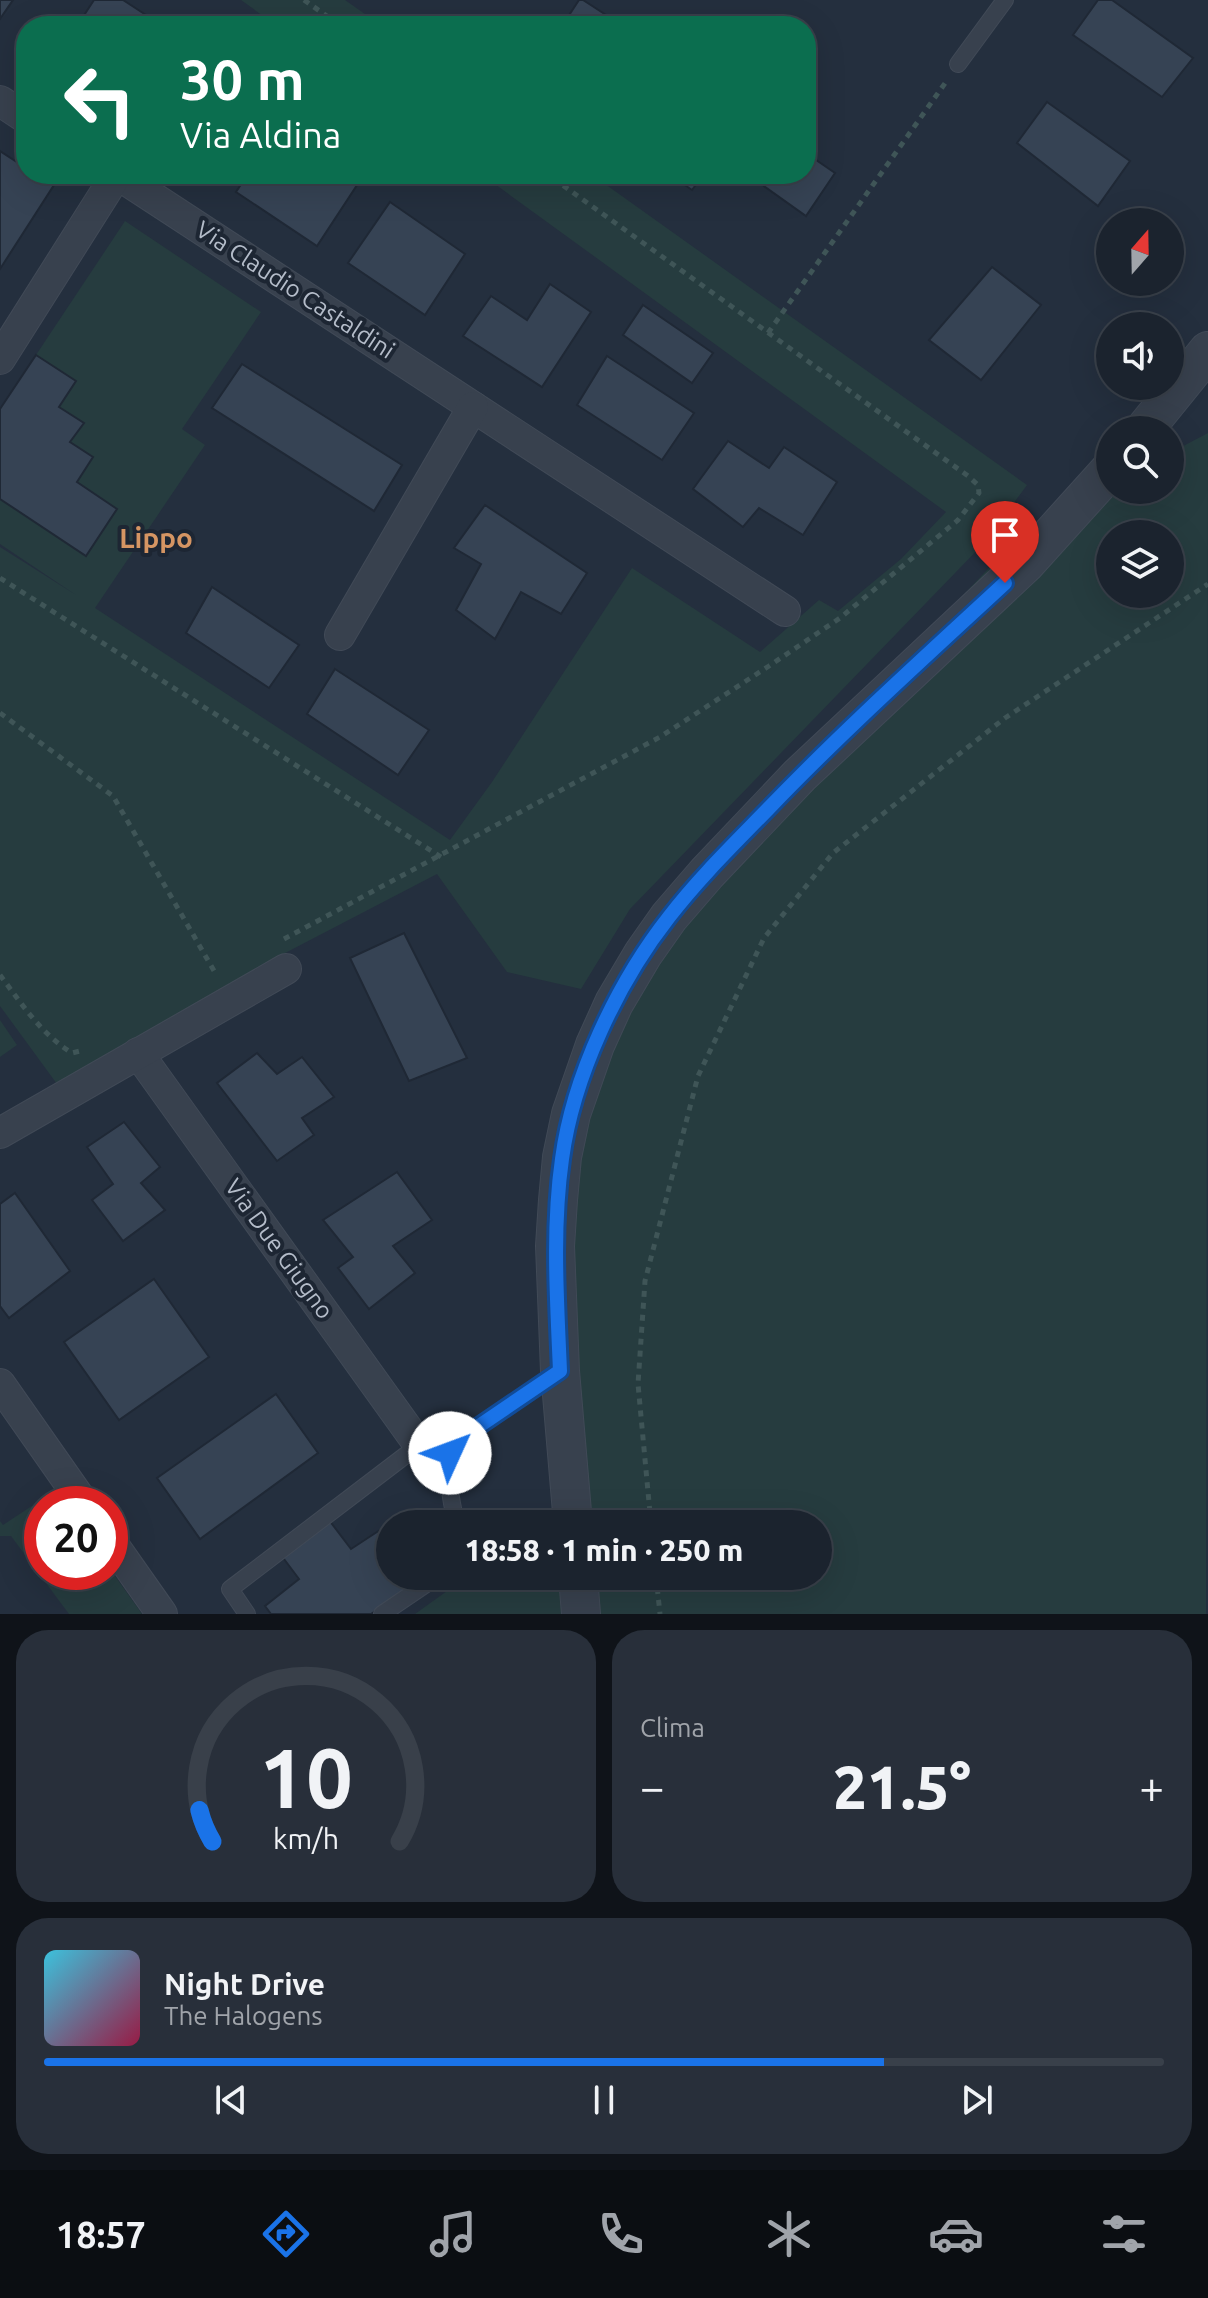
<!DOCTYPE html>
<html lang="it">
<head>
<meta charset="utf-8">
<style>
	body { margin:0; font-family:Ubuntu,sans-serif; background:#282f3a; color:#f1f3f6; height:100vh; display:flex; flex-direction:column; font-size:30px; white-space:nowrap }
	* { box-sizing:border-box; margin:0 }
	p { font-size:26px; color:#a0a4aa }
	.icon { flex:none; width:44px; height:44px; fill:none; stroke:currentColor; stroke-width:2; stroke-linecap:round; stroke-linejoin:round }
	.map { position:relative; height:1614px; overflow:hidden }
	.details { display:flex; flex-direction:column; gap:16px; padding:16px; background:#0f1319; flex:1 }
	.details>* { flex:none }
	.hud { position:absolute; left:16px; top:16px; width:800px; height:168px; border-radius:32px; box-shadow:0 8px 32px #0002,0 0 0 2px #39404a; background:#0b6e4f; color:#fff; overflow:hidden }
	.needle { width:52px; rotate:20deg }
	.buttons { position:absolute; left:1096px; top:208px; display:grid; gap:16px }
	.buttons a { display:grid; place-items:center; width:88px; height:88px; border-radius:50%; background:#1b232e; box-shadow:0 8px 32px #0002,0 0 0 2px #39404a; font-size:40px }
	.speed { position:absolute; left:24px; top:1486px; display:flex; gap:16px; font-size:40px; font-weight:700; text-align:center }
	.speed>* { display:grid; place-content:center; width:104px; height:104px; border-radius:50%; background:#1b232e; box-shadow:0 8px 32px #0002,0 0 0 2px #39404a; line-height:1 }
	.speed .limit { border:12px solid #d22; background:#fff; color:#111 }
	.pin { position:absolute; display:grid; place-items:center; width:68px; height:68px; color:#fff; margin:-82px -34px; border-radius:50% 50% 50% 0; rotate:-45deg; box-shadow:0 0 8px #0007 }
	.pin .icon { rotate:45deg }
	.me { position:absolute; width:88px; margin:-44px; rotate:47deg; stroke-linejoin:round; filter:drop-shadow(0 0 6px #0008) }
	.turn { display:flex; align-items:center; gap:28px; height:168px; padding:0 32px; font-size:36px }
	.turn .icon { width:104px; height:104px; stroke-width:2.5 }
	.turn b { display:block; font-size:56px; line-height:68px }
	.big { font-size:60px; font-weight:800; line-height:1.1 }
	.details .widget { flex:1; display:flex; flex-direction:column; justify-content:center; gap:12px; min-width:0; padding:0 28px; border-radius:32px; background:#282f3a }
	.details .dial { align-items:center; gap:0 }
	.dial svg { height:208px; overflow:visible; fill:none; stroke:#39404a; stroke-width:7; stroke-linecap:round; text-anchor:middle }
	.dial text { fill:#f1f3f6; stroke:none }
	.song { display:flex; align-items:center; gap:24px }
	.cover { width:96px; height:96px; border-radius:12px; background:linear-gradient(135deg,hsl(190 70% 55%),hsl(340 70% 35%)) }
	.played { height:8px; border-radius:4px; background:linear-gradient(90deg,#1a73e8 75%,#39404a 75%) }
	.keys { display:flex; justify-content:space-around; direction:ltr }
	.heat { display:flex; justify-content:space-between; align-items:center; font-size:44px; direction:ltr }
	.details .tiles { flex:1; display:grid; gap:16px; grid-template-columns:1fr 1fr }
	.widget:last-child { grid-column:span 2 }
	.trip { position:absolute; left:376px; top:1510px; width:456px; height:80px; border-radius:40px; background:#1b232e; box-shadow:0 8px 32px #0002,0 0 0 2px #39404a; font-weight:800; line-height:80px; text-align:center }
	.menu { display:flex; height:128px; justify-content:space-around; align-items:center; background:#0b0e12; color:#a0a4aa }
	.menu .icon { width:56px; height:56px }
	.menu .on { color:#1a73e8 }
	.menu b { font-size:36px; color:#f1f3f6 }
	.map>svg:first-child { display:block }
	.green { fill:#263c3f; fill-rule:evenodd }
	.building { fill:#364354; stroke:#1f2835; stroke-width:2 }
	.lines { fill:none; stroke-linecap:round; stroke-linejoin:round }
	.service-casing { stroke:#414a57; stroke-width:18 }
	.minor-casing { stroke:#414a57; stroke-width:32 }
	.tertiary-casing { stroke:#414a57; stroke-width:40 }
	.path { stroke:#3f5557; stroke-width:5; stroke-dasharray:6 6; stroke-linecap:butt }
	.service { stroke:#38414e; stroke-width:16 }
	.minor { stroke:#38414e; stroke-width:30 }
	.tertiary { stroke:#38414e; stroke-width:38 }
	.route-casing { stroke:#114b97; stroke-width:20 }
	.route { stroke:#1a73e8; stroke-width:14 }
	.labels { text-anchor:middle; stroke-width:8; stroke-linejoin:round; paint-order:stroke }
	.street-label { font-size:24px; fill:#b4bcc9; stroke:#1d2633 }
	.quarter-label { font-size:28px; font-weight:bold; fill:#d59563; stroke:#1d2633 }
</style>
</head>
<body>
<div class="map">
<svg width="1208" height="1614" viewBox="0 0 1208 1614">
	<rect width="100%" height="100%" fill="#242f3e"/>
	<g class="green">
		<path d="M241,0H345L382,26H277Z"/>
		<path d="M481,174H591L1027,485L986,541L630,909L581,989L507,972L437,874L264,964L57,1084L0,1006V547L76,595L0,544V499L86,555L117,510L77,482L93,457L70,442L83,423L59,407L76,381L36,355L125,221L261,312L182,429L205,445L95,608L450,840L492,782L632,568L760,652L819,600L838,611L901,559L946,512Z"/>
		<path d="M1208,433L1206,1614H587L581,1576H818V1524H573L553,1133L722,850L1023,532L1110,485V490H1170V453ZM1110,534H1170V594H1110Z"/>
		<path d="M0,1020L17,1045L0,1057Z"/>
		<path d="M53,1492L64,1504H42V1572H110V1569L142,1614H69L11,1536H0V1521L3,1525Z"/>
		<path d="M468,1576H563L566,1614H415Z"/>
	</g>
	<g class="building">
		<path d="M0,0H13L0,19Z"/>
		<path d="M94,0H123L146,15L139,26H77Z"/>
		<path d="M579,0H583L623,26H562Z"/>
		<path d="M1098,0H1112L1193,58L1162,97L1073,35Z"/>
		<path d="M1047,102L1130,161L1098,206L1017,143Z"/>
		<path d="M0,151L26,168V174H36L54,185L0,269Z"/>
		<path d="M806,153L835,173L806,216L747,174H806Z"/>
		<path d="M248,174H353L361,179L317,246L236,192Z"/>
		<path d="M669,174H704L692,190Z"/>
		<path d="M390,202L465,254L425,315L348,263Z"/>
		<path d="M992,267L1041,305L981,380L929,340Z"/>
		<path d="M550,284L591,312L542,387L463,336L491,296L527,320Z"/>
		<path d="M643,305L713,353L692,383L623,335Z"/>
		<path d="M36,355L76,381L59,407L84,423L70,442L93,457L77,482L117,509L86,556L0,499V409Z"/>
		<path d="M607,356L694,413L662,460L577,405Z"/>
		<path d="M242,364L402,465L374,511L212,408Z"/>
		<path d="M728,441L769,468L784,447L837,482L803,535L759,508L743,527L693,489Z"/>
		<path d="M485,505L587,573L561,614L521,592L495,639L456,610L481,564L454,548Z"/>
		<path d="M212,587L299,645L269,688L186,633Z"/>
		<path d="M335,669L429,730L398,775L307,714Z"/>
		<path d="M404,933L467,1058L409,1081L350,958Z"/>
		<path d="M257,1053L277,1074L302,1057L334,1097L302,1118L314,1135L277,1161L217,1083Z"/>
		<path d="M124,1122L160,1167L141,1183L165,1210L123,1241L92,1200L113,1184L87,1147Z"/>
		<path d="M397,1172L432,1220L393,1246L415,1273L369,1309L338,1268L353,1257L323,1220Z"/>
		<path d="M15,1193L70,1271L9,1318L0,1306V1204Z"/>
		<path d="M154,1279L209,1357L119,1420L64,1342Z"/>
		<path d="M276,1394L318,1453L200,1539L157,1478Z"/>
		<path d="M329,1520L351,1549L383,1528L390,1538V1576H417L420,1580L371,1614H271L265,1606L299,1579L281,1555Z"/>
	</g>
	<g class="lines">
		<defs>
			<g id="service">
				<path d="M958,64L1005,0"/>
				<path d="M454,1443C443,1469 451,1497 456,1524"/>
				<path d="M247,1614L230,1589L419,1445L431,1459L559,1372"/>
				<path d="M382,1614L438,1576"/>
			</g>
			<g id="minor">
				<path d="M0,101L26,118"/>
				<path d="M117,174L785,611"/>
				<path d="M0,359L117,174"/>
				<path d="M340,635L473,407"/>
				<path d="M138,1053L419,1445"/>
				<path d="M0,1133L286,969"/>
				<path d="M0,1384L84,1504"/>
				<path d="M110,1540L162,1614"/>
			</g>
			<g id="tertiary">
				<path d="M1144,430L1208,351"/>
				<path d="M573,1524L560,1371L555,1246L558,1200L562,1157L571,1114L595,1045L614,1003L643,954L669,917L707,873L800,775L1025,564L1110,470"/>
				<path d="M578,1576L581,1614"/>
			</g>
		</defs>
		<use href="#service" class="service-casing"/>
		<use href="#minor" class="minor-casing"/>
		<use href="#tertiary" class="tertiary-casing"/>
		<g class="path">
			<path d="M304,0L341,26"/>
			<path d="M768,333L948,79"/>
			<path d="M0,578L441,857"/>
			<path d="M0,713L113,796L217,976"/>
			<path d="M284,939L660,737L769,666L840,618L958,520L979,493L978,485L968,476L547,174"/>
			<path d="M0,975C21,1003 41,1034 72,1053L80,1051"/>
			<path d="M651,1524L638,1384L645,1281L698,1076L764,938L833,853L1005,718L1208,584"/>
			<path d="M656,1576L660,1614"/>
		</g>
		<use href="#service" class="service"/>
		<use href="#minor" class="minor"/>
		<use href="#tertiary" class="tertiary"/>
	</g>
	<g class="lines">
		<defs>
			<path id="route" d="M450,1453L454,1443L560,1371C557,1300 552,1229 562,1159C573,1076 618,982 669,917C699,878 734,844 768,809C844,730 925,657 1005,583"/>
		</defs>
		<use href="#route" class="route-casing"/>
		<use href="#route" class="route"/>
	</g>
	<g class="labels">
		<g class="street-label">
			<text transform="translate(295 290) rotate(33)" y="8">Via Claudio Castaldini</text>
			<text transform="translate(279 1249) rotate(54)" y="8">Via Due Giugno</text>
		</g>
		<g class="quarter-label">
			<text x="156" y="548">Lippo</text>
		</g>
	</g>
</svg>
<div class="buttons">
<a><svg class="needle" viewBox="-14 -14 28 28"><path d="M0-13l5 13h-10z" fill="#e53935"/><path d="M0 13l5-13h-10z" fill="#a0a4aa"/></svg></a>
<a><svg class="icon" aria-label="sound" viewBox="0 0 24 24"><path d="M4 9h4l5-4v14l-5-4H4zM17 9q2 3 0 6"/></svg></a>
<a><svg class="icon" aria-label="search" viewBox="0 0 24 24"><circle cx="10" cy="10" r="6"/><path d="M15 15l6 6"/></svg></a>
<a><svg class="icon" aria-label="layers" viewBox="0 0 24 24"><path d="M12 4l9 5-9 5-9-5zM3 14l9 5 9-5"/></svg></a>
</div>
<div class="speed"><div class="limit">20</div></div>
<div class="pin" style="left:1005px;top:583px;background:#d93025"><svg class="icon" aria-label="arrive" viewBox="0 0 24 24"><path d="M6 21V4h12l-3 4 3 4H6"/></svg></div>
<svg class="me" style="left:450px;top:1453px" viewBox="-20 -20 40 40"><circle r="19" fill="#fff"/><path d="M0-13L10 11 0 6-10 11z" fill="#1a73e8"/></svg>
<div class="trip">18:58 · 1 min · 250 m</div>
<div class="hud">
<div class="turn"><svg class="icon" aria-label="left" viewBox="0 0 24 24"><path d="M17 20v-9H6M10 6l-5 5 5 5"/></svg><div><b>30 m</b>Via Aldina</div></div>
</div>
</div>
<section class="details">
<div class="tiles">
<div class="widget dial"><svg viewBox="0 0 100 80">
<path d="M14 69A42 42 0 1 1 86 69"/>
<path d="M14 69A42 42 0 0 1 9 57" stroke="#1a73e8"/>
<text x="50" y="56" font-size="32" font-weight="700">10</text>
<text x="50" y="72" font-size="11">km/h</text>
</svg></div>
<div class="widget"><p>Clima</p>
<div class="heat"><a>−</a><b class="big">21.5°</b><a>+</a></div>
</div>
<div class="widget">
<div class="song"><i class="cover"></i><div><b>Night Drive</b><p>The Halogens</p></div></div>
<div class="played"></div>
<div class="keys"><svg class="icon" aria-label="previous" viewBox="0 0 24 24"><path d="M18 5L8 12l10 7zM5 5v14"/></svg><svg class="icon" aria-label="pause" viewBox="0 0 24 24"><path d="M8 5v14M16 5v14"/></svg><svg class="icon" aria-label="next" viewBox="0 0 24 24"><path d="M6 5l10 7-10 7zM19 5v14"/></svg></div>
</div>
</div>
</section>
<nav class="menu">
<b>18:57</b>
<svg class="icon on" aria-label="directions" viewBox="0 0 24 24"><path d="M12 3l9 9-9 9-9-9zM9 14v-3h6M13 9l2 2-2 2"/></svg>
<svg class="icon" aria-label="music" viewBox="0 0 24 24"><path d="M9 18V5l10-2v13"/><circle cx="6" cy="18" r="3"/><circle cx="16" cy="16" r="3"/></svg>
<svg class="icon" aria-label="phone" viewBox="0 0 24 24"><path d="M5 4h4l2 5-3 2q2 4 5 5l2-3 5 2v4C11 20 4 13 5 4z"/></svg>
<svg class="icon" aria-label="climate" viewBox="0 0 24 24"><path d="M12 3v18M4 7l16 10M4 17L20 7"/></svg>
<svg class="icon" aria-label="car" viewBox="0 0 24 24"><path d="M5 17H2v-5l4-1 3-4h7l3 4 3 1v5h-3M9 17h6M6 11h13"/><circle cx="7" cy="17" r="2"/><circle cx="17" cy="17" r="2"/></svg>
<svg class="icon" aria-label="filters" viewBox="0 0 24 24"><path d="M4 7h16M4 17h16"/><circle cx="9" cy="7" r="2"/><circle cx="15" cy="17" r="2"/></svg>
</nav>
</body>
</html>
